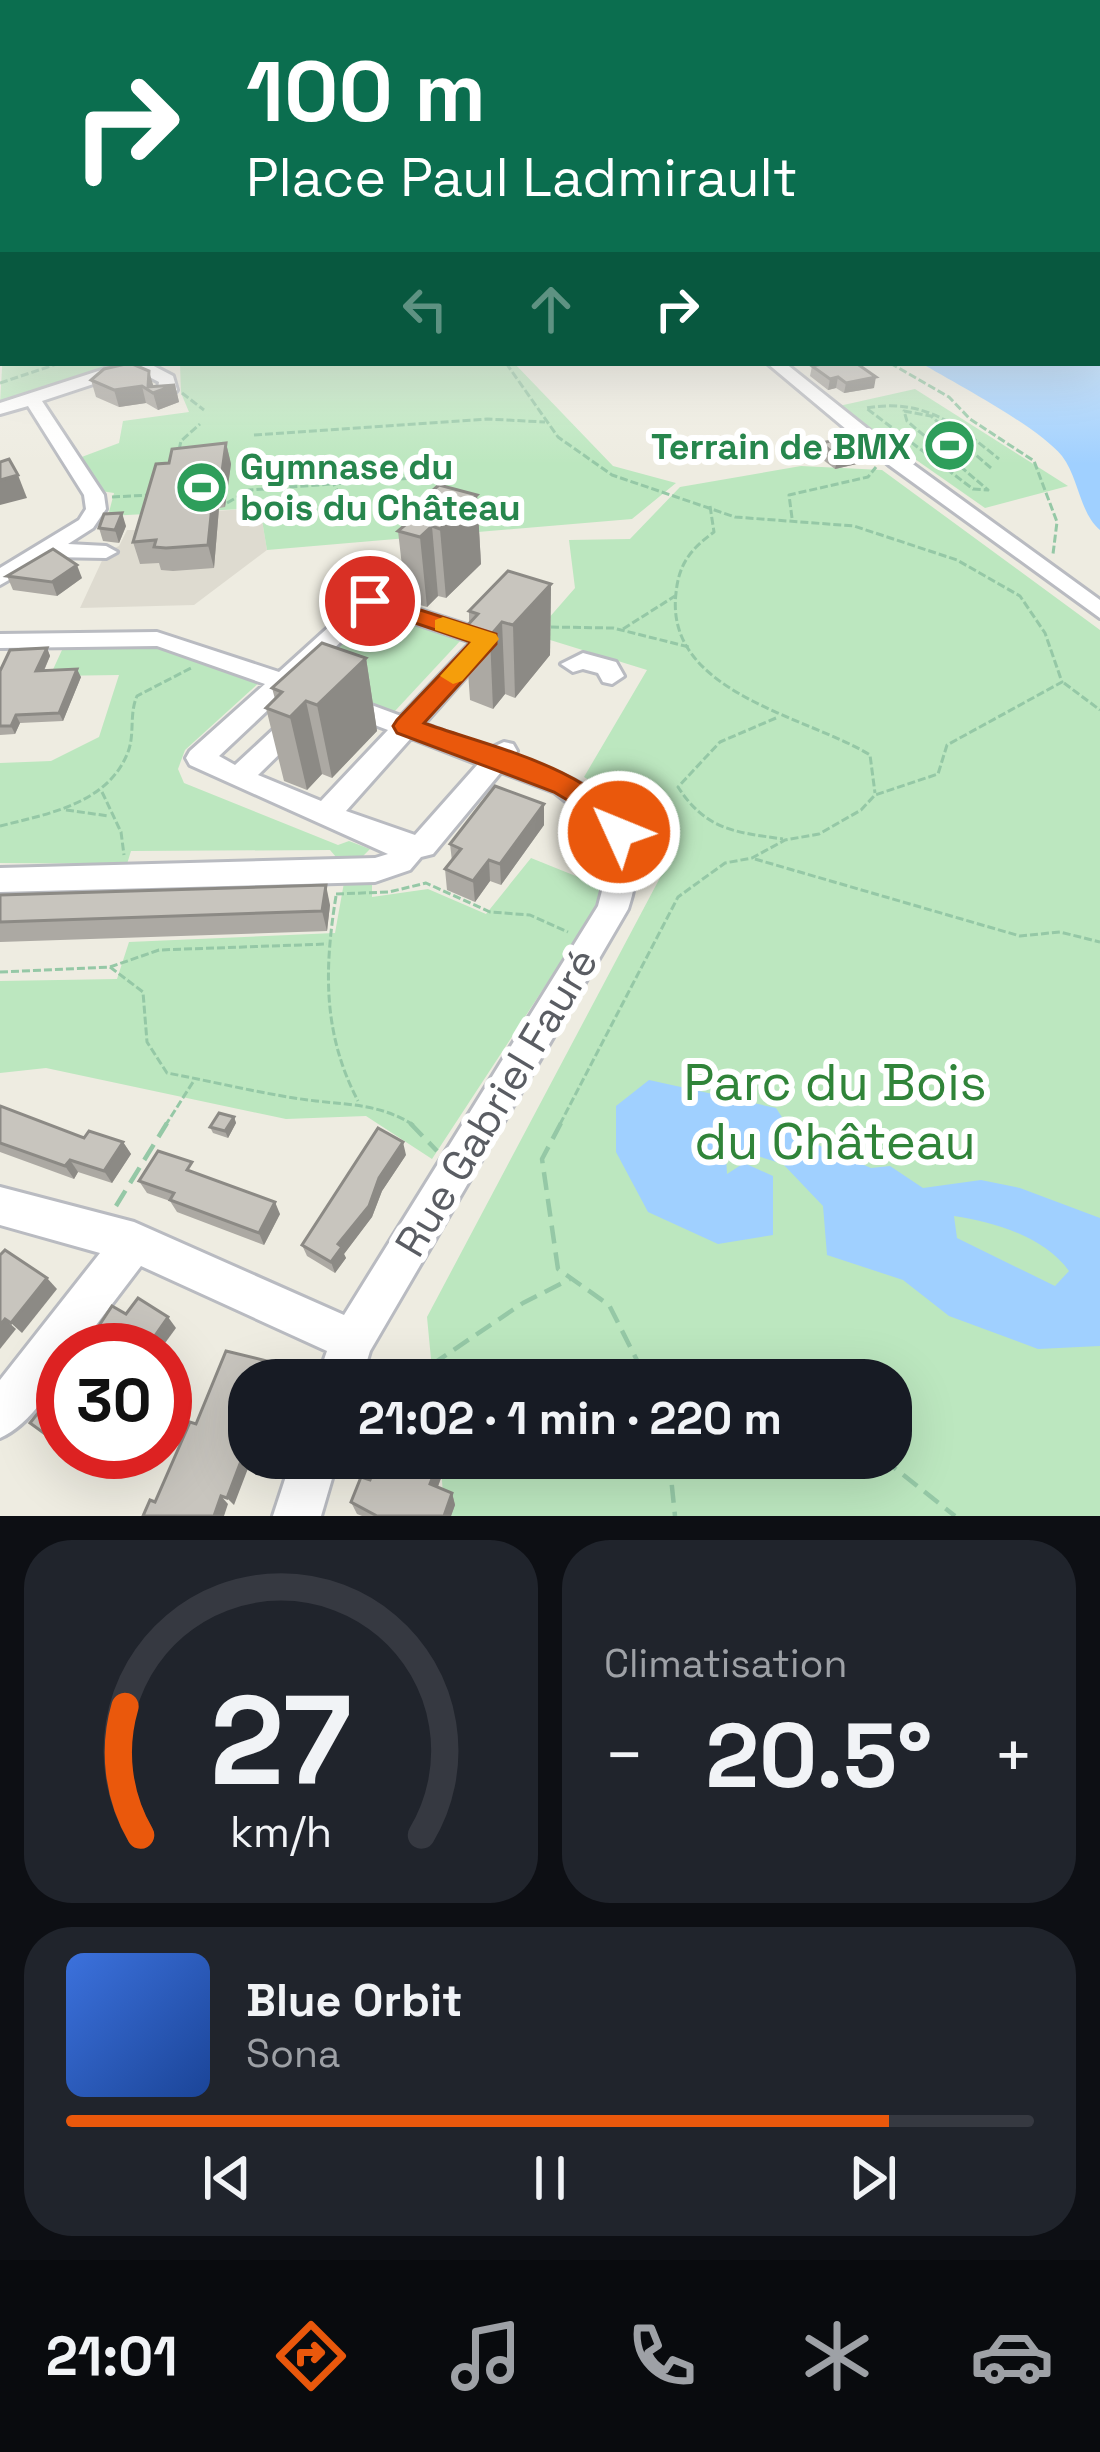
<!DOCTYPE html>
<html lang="fr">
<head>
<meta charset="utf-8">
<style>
	body { margin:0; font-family:"Space Grotesk",sans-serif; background:#20242c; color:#f1f3f6; height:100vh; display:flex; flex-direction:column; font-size:45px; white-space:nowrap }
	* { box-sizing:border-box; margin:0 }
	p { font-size:39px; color:#9ea1a6 }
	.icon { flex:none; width:66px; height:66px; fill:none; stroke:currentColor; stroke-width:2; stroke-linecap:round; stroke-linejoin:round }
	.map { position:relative; height:1516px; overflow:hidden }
	.drawer { display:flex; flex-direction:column; gap:24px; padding:24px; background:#0d0f14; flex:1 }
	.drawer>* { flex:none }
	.banner { position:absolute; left:0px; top:0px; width:1101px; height:366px; box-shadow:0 12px 48px #0002; background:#0b6e4f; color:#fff; overflow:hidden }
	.speed { position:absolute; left:36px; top:1323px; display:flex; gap:24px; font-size:60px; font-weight:700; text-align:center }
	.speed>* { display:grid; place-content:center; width:156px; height:156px; border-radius:50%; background:#171b24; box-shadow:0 12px 48px #0002; line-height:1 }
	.speed .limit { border:18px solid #d22; background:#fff; color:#111 }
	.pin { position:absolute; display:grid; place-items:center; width:102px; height:102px; color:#fff; margin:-51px; border:6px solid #fff; border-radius:50%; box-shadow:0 3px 12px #0007 }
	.me { position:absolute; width:132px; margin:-66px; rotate:314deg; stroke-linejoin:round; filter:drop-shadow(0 0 9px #0008) }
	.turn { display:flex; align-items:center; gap:42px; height:252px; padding:0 48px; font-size:54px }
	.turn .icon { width:156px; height:156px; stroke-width:2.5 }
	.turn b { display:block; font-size:84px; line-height:102px }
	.lanes { display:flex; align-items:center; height:114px; padding:0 48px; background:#0003; justify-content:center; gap:60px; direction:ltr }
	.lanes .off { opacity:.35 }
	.big { font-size:90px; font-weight:700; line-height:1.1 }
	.drawer .card { flex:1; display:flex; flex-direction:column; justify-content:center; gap:18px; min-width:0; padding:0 42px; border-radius:48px; background:#20242c }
	.drawer .dial { align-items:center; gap:0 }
	.dial svg { height:312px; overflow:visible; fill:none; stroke:#363941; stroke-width:7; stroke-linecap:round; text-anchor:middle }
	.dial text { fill:#f1f3f6; stroke:none }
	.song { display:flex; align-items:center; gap:36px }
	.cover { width:144px; height:144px; border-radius:18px; background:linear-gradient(135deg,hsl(220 70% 55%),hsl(220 70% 35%)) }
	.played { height:12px; border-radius:6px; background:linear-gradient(90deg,#ea580c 85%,#363941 85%) }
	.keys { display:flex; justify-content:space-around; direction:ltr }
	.heat { display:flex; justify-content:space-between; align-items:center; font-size:66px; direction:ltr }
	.drawer .tiles { flex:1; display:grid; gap:24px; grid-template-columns:1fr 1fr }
	.card:last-child { grid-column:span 2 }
	.trip { position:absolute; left:228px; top:1359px; width:684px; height:120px; border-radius:48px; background:#171b24; box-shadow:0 12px 48px #0002; font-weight:700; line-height:120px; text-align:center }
	.tabs { display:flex; height:192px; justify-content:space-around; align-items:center; background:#090b0e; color:#9ea1a6 }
	.tabs .icon { width:84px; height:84px }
	.tabs .active { color:#ea580c }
	.tabs b { font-size:54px; color:#f1f3f6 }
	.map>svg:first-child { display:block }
	.education { fill:#dedbd0 }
	.green { fill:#bce7bf }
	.water { fill:#a0d0ff; fill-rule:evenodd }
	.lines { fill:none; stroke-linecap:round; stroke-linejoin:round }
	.minor-casing { stroke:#b9bbc1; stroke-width:6 }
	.highway-casing { stroke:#efb300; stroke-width:6 }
	.path-far1 { stroke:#95c8a6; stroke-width:3; stroke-dasharray:8 3; stroke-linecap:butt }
	.path { stroke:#95c8a6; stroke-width:4.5; stroke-dasharray:18 9; stroke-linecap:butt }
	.minor { fill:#fff; fill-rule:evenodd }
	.highway { fill:#ffe887; fill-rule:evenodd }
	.wall { fill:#aca9a3 }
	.shaded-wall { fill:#8c8a85 }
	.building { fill:#c8c5be; stroke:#8c8a85; stroke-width:3 }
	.route { fill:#ea580c; stroke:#983908; stroke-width:3 }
	.slow { fill:#f59e0b }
	.labels { text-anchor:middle; stroke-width:12; stroke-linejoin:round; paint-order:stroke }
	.far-leisure-label { font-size:36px; font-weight:bold; fill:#27864d; stroke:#fff; text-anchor:end }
	.street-label { font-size:42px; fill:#5a5d63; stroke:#fff }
	.near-park-label { font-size:51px; fill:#308439; stroke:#fff }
</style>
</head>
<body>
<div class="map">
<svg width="1100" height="1516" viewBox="0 0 1100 1516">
	<rect width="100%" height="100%" fill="#eeece1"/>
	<path class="education" d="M260,508L267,550L194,605L80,608L106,552L119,546L127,530H138L144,516Z"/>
	<g class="green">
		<path d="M3,352V363H116L0,403Z"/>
		<path d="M180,363H514L613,466L676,483L632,519L267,550L260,508L108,516L114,493L101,491L79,458L119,443L123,421L189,412L181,393Z"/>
		<path d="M915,389L1068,486L985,508L839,406Z"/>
		<path d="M801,466L882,470L1100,630V1516H445L440,1458H891V1380H433L427,1317L663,872L636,809L584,777L647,670L534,635L575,588L569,540L630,539L680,487Z"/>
		<path d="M376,612L461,640L394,712L305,679Z"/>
		<path d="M169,646L261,681L185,750L178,769L184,783L338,845L349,841L370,849L363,856L336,857L330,850L131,851L127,864L0,863V763L51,761L99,737L119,675L50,676L62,650Z"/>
		<path d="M531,858L603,887L604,896L432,1159L366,1116L286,1119L46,1068L0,1073V981L117,979L129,942L335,933L345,877L372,876V897L428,889L486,914Z"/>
	</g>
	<g class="water">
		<path d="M1098,252H1100V530C1079,512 1079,478 1062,456C1037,426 958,385 921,363H1098Z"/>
		<path d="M649,1080L776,1108L793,1134L871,1168L890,1166L923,1188L981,1180L1020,1188L1100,1218V1346L1038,1349L949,1316L903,1280L827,1255L823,1206L783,1164L738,1150L726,1157L727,1174L744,1163L773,1176V1235L718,1244L648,1212L616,1152V1106ZM954,1216C995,1222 1044,1237 1069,1271L1055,1286L957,1238Z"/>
	</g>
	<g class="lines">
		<defs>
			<g id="minor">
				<path d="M3,257V265L0,266V258Z"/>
				<path d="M123,363H148L173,376L177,390L168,401H156L159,382L136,370L42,401L104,495L106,509L93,528L68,544L106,546L117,552L106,558L49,557L0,585V568L79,520L86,509L84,495L28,406L0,414V403Z"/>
				<path d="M767,363H785L903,457L1100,600V618L889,465Z"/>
				<path d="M371,594L495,634L499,639L495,644L424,724L491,748L504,742L513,744L517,751L514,756C593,785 661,810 628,909L370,1351L361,1380H317L327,1351L141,1266L77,1350H63C63,1381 28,1426 0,1438V1380L100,1253L0,1225V1187L134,1222L344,1315L598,906L608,868L601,829L554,792L501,772L433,854L421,857L410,870L375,882L0,892V868L375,858L388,854L190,765L186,758L190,751L265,684L157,646L0,648V634L157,632L279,672L363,596ZM375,610L471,642L401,716L301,679ZM287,692L388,730L321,801L258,775L308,726L312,720L308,714H290L235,765L219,756ZM411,738L478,764L415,835L346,811Z"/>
				<path d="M583,653L616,662L624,676L612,684L603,682L598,673L583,669L573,672L561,664Z"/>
				<path d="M292,1458H338L321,1516H273Z"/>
			</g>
			<path id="highway" d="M3,330V344L0,345V331Z"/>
		</defs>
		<use href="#minor" class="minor-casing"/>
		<use href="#highway" class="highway-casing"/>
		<g class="path-far1">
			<path d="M506,363L558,437L612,475L735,517L854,526L957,560L1020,596L1045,633L1062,682L947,745L938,774L875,795L861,810L819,834L785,840L752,858L725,863L678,897L559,1126"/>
			<path d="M890,363L949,397L970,419L1034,461L1057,522L1053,554"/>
			<path d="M0,383L60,363"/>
			<path d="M182,393L204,410"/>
			<path d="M254,435L487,419L545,422"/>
			<path d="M179,450L181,441L200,424"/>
			<path d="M991,468L931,416L904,411L907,421L988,490L973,489L866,408C924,398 956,424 999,459"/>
			<path d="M331,479L337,490"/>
			<path d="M112,497L150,495"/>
			<path d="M227,503L249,490L456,475"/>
			<path d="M710,506L714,532C691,549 679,563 676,593C664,693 807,716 870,755L875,793"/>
			<path d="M792,518L789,495L868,477L876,467"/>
			<path d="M551,627L613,628L689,647"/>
			<path d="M623,629L675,596"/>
			<path d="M1064,683L1100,710"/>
			<path d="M776,718L720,742L678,787C706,830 734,832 783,839"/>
			<path d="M102,792L121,832L124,855"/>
			<path d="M66,810L109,816"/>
			<path d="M0,826C47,814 108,804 128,752C135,734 129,714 137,696L191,668"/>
			<path d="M755,859L1020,936L1060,932L1100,942"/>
			<path d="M336,894L389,892L426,883L490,912L530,915L568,932"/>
			<path d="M336,896C324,970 323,1034 358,1101"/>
			<path d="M110,967L143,992L147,1042L167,1073C216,1082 266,1095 316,1101C353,1105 383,1105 415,1126"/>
			<path d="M0,972L110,967L159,950L327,944"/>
			<path d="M165,1126L193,1082"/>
		</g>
		<g class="path">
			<path d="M410,1123L437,1151"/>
			<path d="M561,1123L542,1159L558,1269L609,1305L647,1380"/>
			<path d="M116,1206L167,1123"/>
			<path d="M409,1380L523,1303L570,1279"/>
			<path d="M669,1458L675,1516"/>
			<path d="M882,1458L955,1516"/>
		</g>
		<use href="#minor" class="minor"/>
		<use href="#highway" class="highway"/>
	</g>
	<g class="wall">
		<path d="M812,366L874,388L844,393L836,388L828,390L810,376Z"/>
		<path d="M91,380L153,387L175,385L179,402L158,410L146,403L119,407L96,397Z"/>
		<path d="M226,443L231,464L225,507L219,508L214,568L173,571L161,570L159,563L140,564L133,542Z"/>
		<path d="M821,443L874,460L835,469L818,456Z"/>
		<path d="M477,495L481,564L446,598L438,596L427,607L406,601L398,531L403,527L402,517Z"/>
		<path d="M126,526L119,543L103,541L99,528Z"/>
		<path d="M7,576L82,578L57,596L13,590Z"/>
		<path d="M551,584L550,655L515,698L505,694L493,709L470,700L465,628L469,624V611Z"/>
		<path d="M47,648L50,656L44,671L81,677L63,721L20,723L15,734L0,735V671Z"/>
		<path d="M366,658L377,731L332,778L322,774L307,790L284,781L266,708L275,699L272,688Z"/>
		<path d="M544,804V825L501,885L490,881L475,902L447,890L445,869L452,861L450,844Z"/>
		<path d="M0,895L330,905L327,931L0,942Z"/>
		<path d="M0,1106L84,1138L123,1142L131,1154L112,1183L78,1172L74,1179L0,1152Z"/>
		<path d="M234,1117L236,1123L228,1138L213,1133L210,1127Z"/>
		<path d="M406,1155L382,1191L372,1217L344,1254L346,1258L335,1273L307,1256L302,1245Z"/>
		<path d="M198,1174L280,1214L264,1245L177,1212L170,1201L147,1193L139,1181Z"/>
		<path d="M441,1478L438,1487L452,1493L455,1505L451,1516H362L357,1514L351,1502L370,1480Z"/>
	</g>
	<g class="shaded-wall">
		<path d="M149,371L154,388L175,385L179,402L158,410L153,393L149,390Z"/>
		<path d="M838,377L836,388L828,390L830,379Z"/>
		<path d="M876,377L874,388L844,393L846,383Z"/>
		<path d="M142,386L146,403L119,407L114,390Z"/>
		<path d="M226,443L231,464L225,507L220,486Z"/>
		<path d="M877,447L874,460L835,469L838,457Z"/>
		<path d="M18,475L27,498L0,505V480Z"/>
		<path d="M214,486L219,508L214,568L208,545Z"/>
		<path d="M477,495L481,564L446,598L440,529Z"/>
		<path d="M122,513L126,526L119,543L115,530Z"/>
		<path d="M432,526L438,596L427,607L420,537Z"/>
		<path d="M77,565L82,578L57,596L52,582Z"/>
		<path d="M551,584L550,655L515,698L513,625Z"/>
		<path d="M502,622L505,694L493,709L490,636Z"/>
		<path d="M47,648L50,656L40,679L36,671Z"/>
		<path d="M366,658L377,731L332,778L317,705Z"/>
		<path d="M77,669L81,677L63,721L59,713Z"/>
		<path d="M306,701L322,774L307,790L290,717Z"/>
		<path d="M16,715L20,723L15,734L11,726Z"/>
		<path d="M544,804V825L501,885L500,864Z"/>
		<path d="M489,860L490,881L475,902L473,881Z"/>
		<path d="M326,885L330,905L327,931L322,911Z"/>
		<path d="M234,1117L236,1123L228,1138L225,1131Z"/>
		<path d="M123,1142L131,1154L112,1183L104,1171Z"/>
		<path d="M403,1142L406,1155L382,1191L372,1217L344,1254L346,1258L335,1273L331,1262L338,1244Z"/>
		<path d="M70,1160L78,1172L74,1179L65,1166Z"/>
		<path d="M275,1202L280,1214L264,1245L259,1233Z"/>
		<path d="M47,1278L57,1289L22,1333L11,1323Z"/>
		<path d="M168,1317L176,1328L160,1350H145Z"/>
		<path d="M5,1319L16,1329L0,1349V1325Z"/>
		<path d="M267,1361L272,1371L269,1380H260Z"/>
		<path d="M249,1440V1458H252L234,1505L227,1498Z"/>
		<path d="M79,1452H95L86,1465L76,1457Z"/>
		<path d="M437,1466L441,1478L434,1496L430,1484Z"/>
		<path d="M452,1493L455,1505L451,1516H444Z"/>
		<path d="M221,1496L228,1504L224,1516H214Z"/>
	</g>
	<g class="building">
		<path d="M130,363L149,371L148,387L175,385L153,393L142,386L114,390L91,380L104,369Z"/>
		<path d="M828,363H856L876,377L846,383L838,377L830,379L812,366Z"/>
		<path d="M860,435L877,447L838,457L821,443Z"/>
		<path d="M226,443L220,486H214L208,545L166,548L154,547L156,540L133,542L156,464L169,463L172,449Z"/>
		<path d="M9,459L18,475L0,480V462Z"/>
		<path d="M439,485L477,495L440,529L432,526L420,537L398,531L411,520L402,517Z"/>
		<path d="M122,513L115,530L99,528L104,514Z"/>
		<path d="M53,549L77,565L52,582L7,576Z"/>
		<path d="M508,571L551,584L513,625L502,622L490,636L465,628L478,614L469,611Z"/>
		<path d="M322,643L366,658L317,705L306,701L290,717L266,708L282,692L272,688Z"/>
		<path d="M47,648L36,671L77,669L59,713L16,715L11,726H0V671L10,650Z"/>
		<path d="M495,786L544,804L500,864L489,860L473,881L445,869L461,849L450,844Z"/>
		<path d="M326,885L322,911L0,922V895Z"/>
		<path d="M0,1106L84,1138L89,1131L123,1142L104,1171L70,1160L65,1166L0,1143Z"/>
		<path d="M219,1113L234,1117L225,1131L210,1127Z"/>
		<path d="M378,1128L403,1142L379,1178L369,1206L338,1244L342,1247L331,1262L302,1245Z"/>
		<path d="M158,1151L192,1162L187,1170L275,1202L259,1233L170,1200L174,1193L139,1181Z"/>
		<path d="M5,1250L47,1278L11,1323L5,1319L0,1325V1255Z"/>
		<path d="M138,1298L168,1317L145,1350H83L112,1306L126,1314Z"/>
		<path d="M226,1351L267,1361L260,1380H249V1440L227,1498L221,1496L214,1516H143L150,1500L155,1502L190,1422L196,1424Z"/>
		<path d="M42,1408L56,1418L63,1409V1447L30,1423Z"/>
		<path d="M379,1458H419L437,1466L430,1484L452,1493L444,1516H377L351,1502L361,1477L370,1480Z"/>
	</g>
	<linearGradient id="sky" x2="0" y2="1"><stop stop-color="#8bbff1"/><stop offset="0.54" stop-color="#f7f6f2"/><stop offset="1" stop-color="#f7f6f2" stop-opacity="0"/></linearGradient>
	<rect width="1100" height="464" fill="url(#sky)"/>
	<path class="route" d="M370,594L496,634V644L424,723C490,747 596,768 633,832L629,840H608L582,809L554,792L397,733L393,726L397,720L471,642L362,605V596Z"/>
	<path class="slow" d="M443,617L496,634L499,639L462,681L453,684L440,676L471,642L435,630V620Z"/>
	<defs>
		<symbol id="stadium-disc" viewBox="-11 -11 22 22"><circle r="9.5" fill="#2e9e5b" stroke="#fff"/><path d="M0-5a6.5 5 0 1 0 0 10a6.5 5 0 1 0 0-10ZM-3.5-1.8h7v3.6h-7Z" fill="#fff"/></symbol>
	</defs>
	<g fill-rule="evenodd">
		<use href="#stadium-disc" x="920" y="416" width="59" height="59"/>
		<use href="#stadium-disc" x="172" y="458" width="59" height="59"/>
	</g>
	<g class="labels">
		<g class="far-leisure-label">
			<text x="911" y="459">Terrain de BMX</text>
			<text x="240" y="479" text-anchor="start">Gymnase du<tspan x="240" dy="41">bois du Château</tspan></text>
		</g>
		<g class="street-label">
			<text transform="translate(496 1102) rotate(-59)" y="15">Rue Gabriel Fauré</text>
		</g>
		<g class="near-park-label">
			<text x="835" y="1100">Parc du Bois<tspan x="835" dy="59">du Château</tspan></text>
		</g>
	</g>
</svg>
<div class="speed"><div class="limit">30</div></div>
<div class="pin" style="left:370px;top:601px;background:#d93025"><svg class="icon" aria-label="arrive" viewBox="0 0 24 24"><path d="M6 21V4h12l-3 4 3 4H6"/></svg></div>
<svg class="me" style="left:619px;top:832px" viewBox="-20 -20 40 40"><circle r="17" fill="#ea580c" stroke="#fff" stroke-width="3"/><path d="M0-11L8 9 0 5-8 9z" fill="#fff"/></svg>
<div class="trip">21:02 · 1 min · 220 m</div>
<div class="banner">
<div class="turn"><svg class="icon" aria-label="right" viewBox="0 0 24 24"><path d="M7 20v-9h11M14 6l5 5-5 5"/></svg><div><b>100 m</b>Place Paul Ladmirault</div></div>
<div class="lanes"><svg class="icon off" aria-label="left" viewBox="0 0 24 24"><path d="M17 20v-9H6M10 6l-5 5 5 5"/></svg><svg class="icon off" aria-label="ahead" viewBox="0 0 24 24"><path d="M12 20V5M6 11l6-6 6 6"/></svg><svg class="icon" aria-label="right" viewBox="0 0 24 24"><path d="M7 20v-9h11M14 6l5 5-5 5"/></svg></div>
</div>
</div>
<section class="drawer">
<div class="tiles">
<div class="card dial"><svg viewBox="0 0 100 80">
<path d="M14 69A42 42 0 1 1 86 69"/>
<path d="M14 69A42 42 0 0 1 10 36" stroke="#ea580c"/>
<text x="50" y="56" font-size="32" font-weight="700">27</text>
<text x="50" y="72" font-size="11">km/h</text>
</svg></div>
<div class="card"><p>Climatisation</p>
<div class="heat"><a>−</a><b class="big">20.5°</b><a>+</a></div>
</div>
<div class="card">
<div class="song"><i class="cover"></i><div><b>Blue Orbit</b><p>Sona</p></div></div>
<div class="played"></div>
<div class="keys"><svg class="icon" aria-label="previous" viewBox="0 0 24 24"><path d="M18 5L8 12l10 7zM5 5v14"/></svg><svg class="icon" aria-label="pause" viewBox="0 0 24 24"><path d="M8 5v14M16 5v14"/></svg><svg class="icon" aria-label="next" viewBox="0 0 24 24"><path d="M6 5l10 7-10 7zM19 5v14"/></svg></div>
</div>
</div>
</section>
<nav class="tabs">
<b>21:01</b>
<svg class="icon active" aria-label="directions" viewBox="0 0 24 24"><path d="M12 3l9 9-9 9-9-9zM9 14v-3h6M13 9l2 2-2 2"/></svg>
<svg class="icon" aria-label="music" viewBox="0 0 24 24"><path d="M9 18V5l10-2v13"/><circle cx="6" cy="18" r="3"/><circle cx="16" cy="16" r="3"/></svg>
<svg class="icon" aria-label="phone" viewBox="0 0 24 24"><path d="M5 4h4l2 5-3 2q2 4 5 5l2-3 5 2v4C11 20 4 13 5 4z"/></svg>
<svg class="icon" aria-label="climate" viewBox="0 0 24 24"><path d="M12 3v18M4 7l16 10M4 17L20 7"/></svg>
<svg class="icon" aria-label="car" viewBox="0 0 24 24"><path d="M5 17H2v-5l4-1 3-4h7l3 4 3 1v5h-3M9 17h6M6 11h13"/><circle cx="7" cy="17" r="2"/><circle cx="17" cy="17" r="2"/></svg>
</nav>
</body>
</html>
